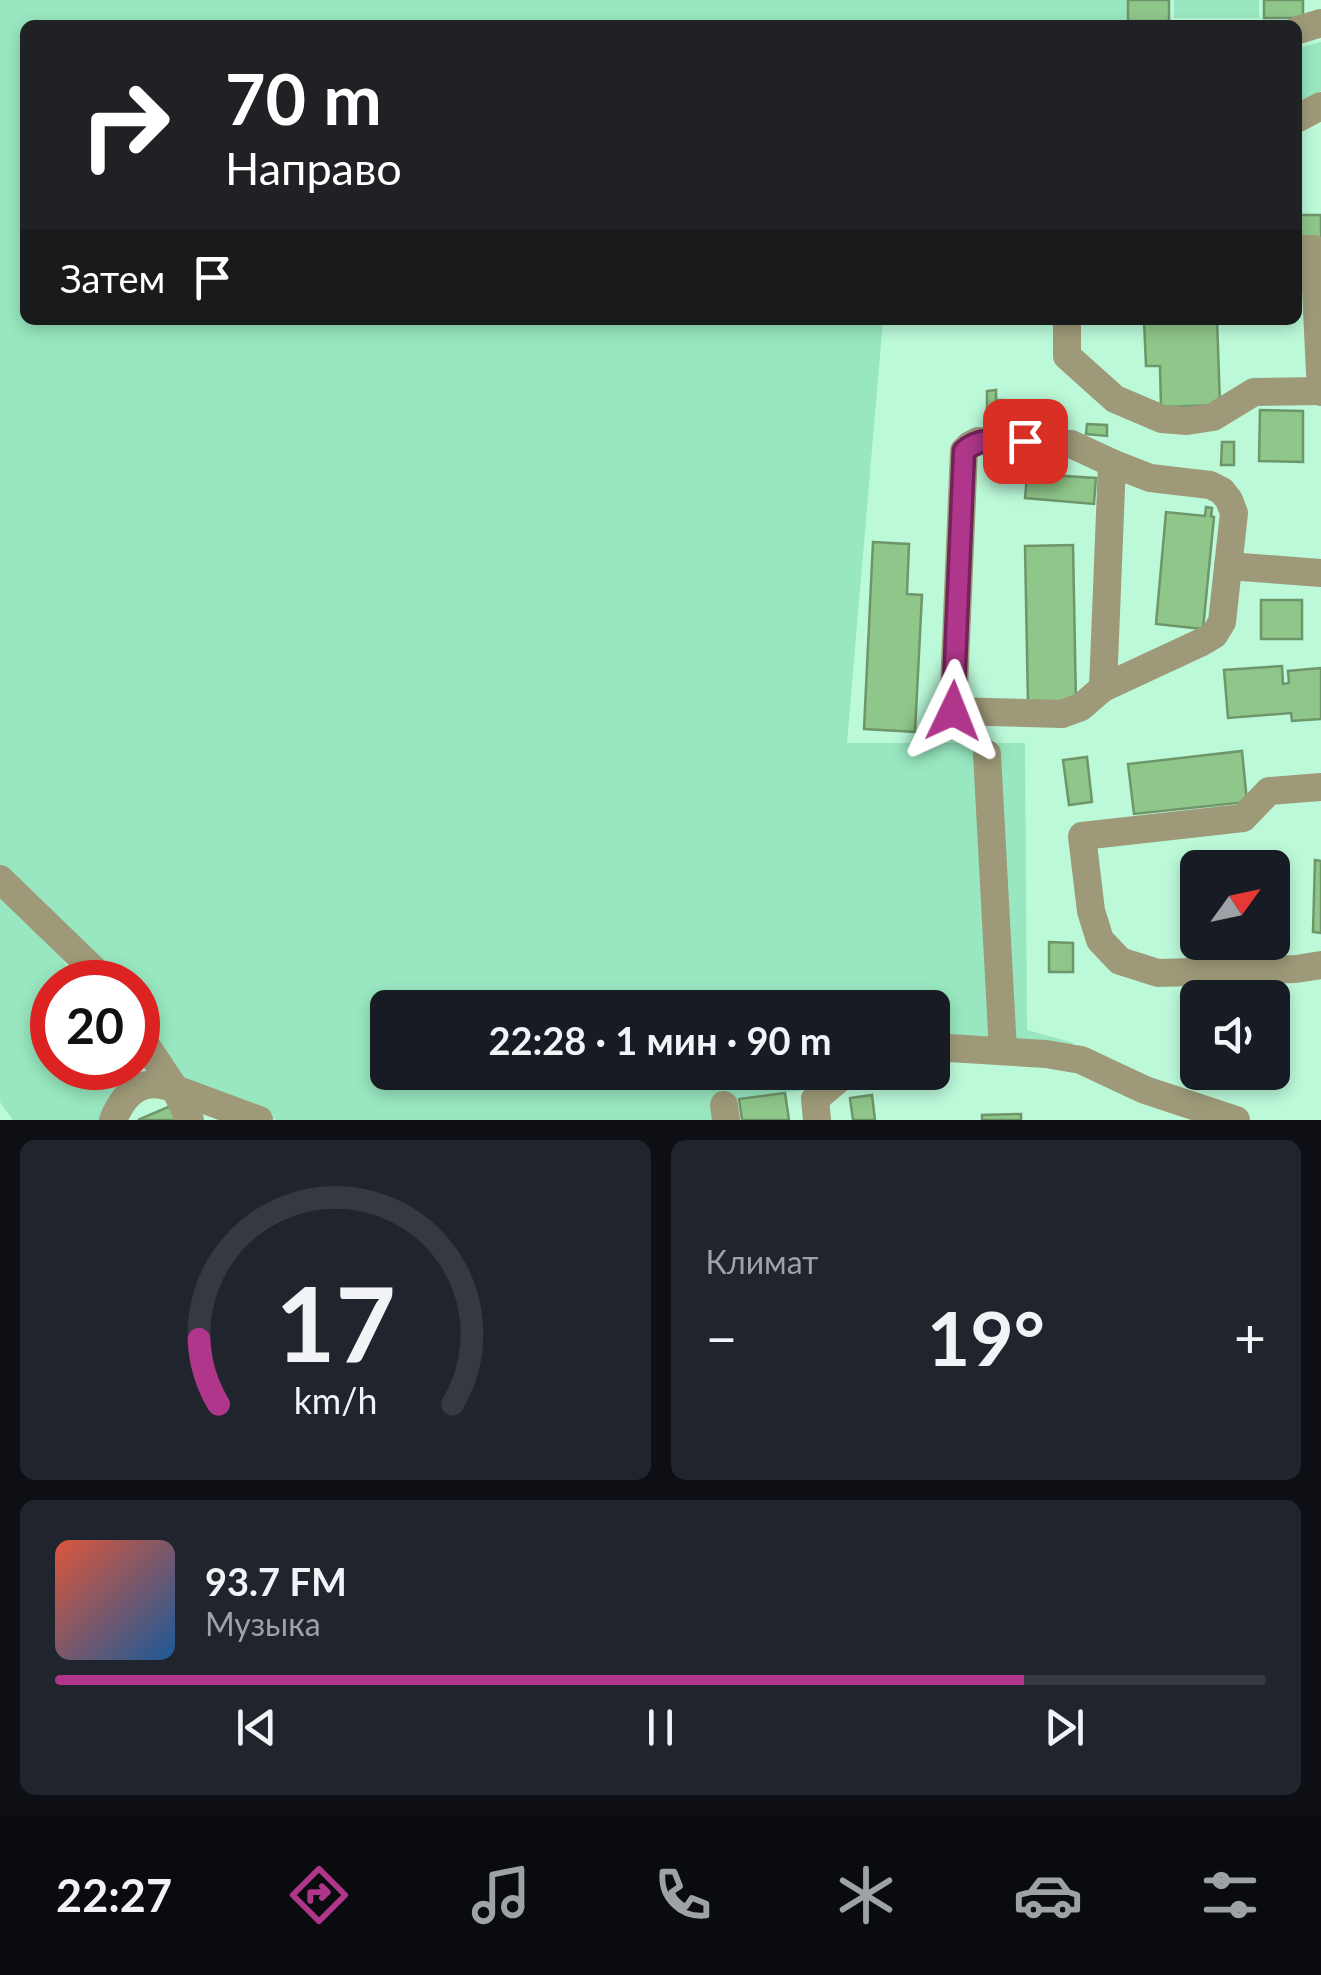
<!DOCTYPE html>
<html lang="ru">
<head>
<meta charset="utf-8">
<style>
	body { margin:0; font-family:Lato,sans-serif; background:#20242c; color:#f1f3f6; height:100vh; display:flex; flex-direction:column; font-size:38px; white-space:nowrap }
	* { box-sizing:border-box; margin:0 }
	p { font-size:32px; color:#9ea1a6 }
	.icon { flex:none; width:55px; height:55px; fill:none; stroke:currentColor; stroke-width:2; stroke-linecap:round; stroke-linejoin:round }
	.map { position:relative; height:1120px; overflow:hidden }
	.sheet { display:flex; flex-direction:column; gap:20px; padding:20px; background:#0d0f14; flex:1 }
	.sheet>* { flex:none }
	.banner { position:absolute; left:20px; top:20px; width:1282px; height:305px; border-radius:15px; box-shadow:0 5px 15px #0003; background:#202124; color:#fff; overflow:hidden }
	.needle { width:65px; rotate:57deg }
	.fabs { position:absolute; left:1180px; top:850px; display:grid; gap:20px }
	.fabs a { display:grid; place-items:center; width:110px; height:110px; border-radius:15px; background:#171b24; box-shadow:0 5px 15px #0003; font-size:50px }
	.speed { position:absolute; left:30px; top:960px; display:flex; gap:20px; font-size:50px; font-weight:700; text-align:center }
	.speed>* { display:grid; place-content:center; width:130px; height:130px; border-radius:50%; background:#171b24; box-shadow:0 5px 15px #0003; line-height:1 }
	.speed .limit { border:15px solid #d22; background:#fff; color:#111 }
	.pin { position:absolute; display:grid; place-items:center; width:85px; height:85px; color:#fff; margin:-42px; border-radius:20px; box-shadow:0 5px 15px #0006 }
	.me { position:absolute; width:110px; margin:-55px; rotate:2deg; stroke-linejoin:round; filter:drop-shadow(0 0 8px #0008) }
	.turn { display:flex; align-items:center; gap:35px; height:210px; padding:0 40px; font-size:45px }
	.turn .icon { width:130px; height:130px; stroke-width:2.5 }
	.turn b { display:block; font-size:70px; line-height:85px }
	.then { display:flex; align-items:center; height:95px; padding:0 40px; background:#0003; gap:20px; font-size:38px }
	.big { font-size:75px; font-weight:700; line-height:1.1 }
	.sheet .card { flex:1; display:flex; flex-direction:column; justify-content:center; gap:15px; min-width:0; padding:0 35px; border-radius:15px; background:#20242c }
	.sheet .dial { align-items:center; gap:0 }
	.dial svg { height:260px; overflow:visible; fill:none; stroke:#363941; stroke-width:7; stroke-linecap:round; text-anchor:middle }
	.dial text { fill:#f1f3f6; stroke:none }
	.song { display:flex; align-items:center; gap:30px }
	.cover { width:120px; height:120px; border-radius:15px; background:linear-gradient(135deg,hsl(10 70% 55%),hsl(210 70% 35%)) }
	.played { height:10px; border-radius:5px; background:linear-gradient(90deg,#af368a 80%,#363941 80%) }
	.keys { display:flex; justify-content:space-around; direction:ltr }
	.heat { display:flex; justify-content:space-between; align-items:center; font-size:55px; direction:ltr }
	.sheet .tiles { flex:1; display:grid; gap:20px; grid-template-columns:1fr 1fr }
	.card:last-child { grid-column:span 2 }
	.trip { position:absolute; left:370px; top:990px; width:580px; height:100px; border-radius:15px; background:#171b24; box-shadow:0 5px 15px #0003; font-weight:700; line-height:100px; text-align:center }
	.tabs { display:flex; height:160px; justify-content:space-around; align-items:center; background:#090b0e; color:#9ea1a6 }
	.tabs .icon { width:70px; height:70px }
	.tabs .active { color:#af368a }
	.tabs b { font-size:45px; color:#f1f3f6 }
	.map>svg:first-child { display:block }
	.green { fill:#98e7c0 }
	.building { fill:#8fc689; stroke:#6f966b; stroke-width:2.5 }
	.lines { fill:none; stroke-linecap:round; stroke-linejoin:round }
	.minor { stroke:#9e9a79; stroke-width:28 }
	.route-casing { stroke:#72235a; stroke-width:25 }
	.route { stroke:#af368a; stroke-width:18 }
</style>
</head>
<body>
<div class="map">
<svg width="1321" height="1120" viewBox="0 0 1321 1120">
	<rect width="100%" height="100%" fill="#bbf9d9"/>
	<g class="green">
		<path d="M0,0H1128V25H25V320H883L847,743H1025L1027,1030L1074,1043L1061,1051L933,1037L932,1008H388V1072L837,1073L819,1088L713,1102L715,1120H277L191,1089L138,1031V982H100L0,871Z"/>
		<rect x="1174" y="0" width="85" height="18"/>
		<path d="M1321,42V91L1298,102V48Z"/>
		<path d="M0,888L39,930L80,982H52V1068H135L132,1078L105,1120H13L0,1102Z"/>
	</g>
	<g class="building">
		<rect x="1128" y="0" width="41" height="21"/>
		<rect x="1264" y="0" width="39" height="18"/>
		<rect x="1298" y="215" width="23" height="25"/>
		<path d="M1144,320H1217L1220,405L1161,407L1160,366H1146Z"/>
		<path d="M996,390V400H1002V415H987V391Z"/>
		<path d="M1260,410L1303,411V462L1259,461Z"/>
		<path d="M1087,424L1107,425V436L1086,434Z"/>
		<path d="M1222,442H1234V465H1221Z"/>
		<path d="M1029,454L1052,456L1050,475L1096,478L1094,504L1025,498Z"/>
		<path d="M1206,507L1212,508L1211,516L1214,517L1203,629L1156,624L1166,512L1205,516Z"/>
		<path d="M873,542L909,544L907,594L922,595L915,732L864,729Z"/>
		<path d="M1073,545L1076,704L1028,705L1025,546Z"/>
		<rect x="1261" y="600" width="41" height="39"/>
		<path d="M1282,666L1283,684L1289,683L1288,671L1321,668V719L1292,721L1291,713L1228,718L1224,670Z"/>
		<path d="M1242,751L1247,802L1134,814L1128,764Z"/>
		<path d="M1087,757L1092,802L1069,805L1063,760Z"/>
		<path d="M1315,860L1321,861V933L1313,932Z"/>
		<path d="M1184,919L1196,920L1193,947L1182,946Z"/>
		<path d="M1049,942L1073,943V972H1049Z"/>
		<path d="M785,1093L789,1120H742L739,1099Z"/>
		<path d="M872,1095L875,1120H853L850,1098Z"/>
		<path d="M173,1105L179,1120H138Z"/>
		<path d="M1021,1114V1120H982V1115Z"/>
	</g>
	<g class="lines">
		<g class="minor">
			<path d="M1298,30L1321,23"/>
			<path d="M1298,118L1321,106"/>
			<path d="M1298,249H1314L1321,392"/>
			<path d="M1067,320V356L1115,399L1162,419L1187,421L1213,417L1254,392L1321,391"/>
			<path d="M1112,463L1150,478L1210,485L1222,491L1229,500L1234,513L1222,622L1214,635L1202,642L1103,688Z"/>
			<path d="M1228,566L1321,573"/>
			<path d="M1103,688L1081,707L1062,714L953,711L964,451L970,445L978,441L1071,444L1112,463"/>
			<path d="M987,754L1003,1051"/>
			<path d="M1321,787L1269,791L1243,818L1082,836L1091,911L1100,940L1120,961L1158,973L1296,969L1321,965"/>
			<path d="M0,879L93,969L103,982"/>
			<path d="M138,1033L175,1089L259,1120"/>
			<path d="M932,1047L1046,1054L1081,1060L1145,1090L1236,1120"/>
			<path d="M724,1105L726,1120"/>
			<path d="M113,1120C125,1091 143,1076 175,1089L190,1120"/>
			<path d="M817,1120L815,1099L847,1072"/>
		</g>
	</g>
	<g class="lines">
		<defs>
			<path id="route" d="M953,711L964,451C980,436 1004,441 1025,441"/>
		</defs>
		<use href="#route" class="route-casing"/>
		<use href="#route" class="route"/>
	</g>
</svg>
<div class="fabs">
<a><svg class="needle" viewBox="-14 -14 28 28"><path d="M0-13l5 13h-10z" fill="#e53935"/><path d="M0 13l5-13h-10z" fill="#9ea1a6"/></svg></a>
<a><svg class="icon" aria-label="sound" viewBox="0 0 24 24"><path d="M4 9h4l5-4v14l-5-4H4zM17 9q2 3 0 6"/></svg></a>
</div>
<div class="speed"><div class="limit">20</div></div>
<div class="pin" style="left:1025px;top:441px;background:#d93025"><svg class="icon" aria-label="arrive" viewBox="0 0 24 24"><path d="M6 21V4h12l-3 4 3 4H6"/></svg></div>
<svg class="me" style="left:953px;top:711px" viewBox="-20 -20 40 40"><path d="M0-17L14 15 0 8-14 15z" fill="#af368a" stroke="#fff" stroke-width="4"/></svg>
<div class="trip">22:28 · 1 мин · 90 m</div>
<div class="banner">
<div class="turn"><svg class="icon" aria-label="right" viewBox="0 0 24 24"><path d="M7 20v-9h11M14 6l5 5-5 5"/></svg><div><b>70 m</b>Направо</div></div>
<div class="then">Затем<svg class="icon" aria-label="arrive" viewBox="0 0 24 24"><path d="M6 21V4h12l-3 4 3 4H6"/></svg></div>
</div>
</div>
<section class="sheet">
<div class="tiles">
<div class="card dial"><svg viewBox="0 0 100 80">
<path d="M14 69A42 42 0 1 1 86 69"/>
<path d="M14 69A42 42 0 0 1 8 49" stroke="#af368a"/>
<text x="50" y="56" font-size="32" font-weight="700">17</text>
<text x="50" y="72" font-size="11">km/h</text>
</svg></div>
<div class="card"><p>Климат</p>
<div class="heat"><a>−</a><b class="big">19°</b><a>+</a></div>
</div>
<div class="card">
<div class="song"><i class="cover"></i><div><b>93.7 FM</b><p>Музыка</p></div></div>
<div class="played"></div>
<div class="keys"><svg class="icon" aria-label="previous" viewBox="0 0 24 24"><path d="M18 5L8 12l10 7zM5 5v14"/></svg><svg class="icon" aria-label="pause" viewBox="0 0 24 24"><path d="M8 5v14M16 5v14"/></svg><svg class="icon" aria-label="next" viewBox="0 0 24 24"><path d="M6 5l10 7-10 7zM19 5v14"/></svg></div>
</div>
</div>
</section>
<nav class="tabs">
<b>22:27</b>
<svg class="icon active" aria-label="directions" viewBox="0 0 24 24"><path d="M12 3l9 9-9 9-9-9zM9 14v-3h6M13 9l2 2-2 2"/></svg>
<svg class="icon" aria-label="music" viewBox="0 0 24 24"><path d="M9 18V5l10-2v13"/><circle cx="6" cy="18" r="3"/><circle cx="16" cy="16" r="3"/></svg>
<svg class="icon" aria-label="phone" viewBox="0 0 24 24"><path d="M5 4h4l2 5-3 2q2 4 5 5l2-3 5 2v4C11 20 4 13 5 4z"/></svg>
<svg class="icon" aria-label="climate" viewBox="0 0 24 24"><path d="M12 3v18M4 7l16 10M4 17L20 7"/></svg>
<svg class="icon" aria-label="car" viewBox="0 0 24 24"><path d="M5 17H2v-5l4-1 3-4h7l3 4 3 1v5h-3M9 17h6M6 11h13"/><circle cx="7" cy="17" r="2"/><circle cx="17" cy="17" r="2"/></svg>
<svg class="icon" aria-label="filters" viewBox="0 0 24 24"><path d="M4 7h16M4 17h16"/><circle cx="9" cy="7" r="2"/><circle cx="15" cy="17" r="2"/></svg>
</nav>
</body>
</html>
